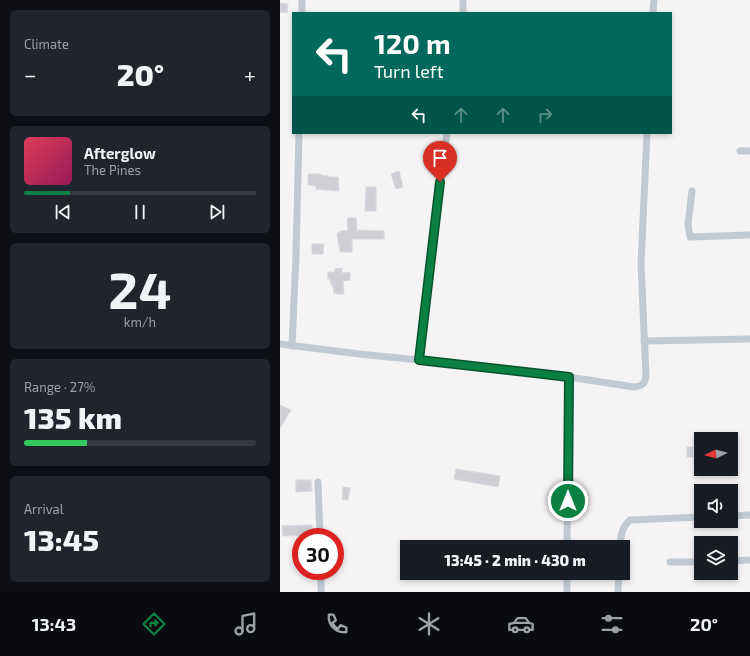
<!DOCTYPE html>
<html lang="en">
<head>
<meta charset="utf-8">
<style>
	body { margin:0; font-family:"Exo 2",sans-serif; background:#20242c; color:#f1f3f6; height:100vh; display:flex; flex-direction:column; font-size:15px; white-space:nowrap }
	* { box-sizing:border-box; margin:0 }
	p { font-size:13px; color:#9ea1a6 }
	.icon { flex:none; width:22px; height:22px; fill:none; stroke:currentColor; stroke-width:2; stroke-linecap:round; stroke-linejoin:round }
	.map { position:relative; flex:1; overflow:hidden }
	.drawer { display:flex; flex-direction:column; gap:10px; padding:10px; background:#0d0f14; width:280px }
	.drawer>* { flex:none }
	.hud { position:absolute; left:12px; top:12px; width:380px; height:122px; border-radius:0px; box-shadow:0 2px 6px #0003; background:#00695c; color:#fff; overflow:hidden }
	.needle { width:26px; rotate:264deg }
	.tools { position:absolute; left:414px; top:432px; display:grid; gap:8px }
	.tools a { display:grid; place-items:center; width:44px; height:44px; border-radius:0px; background:#171b24; box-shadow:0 2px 6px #0003; font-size:20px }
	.speed { position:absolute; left:12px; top:528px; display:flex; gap:8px; font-size:20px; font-weight:700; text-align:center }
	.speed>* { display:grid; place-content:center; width:52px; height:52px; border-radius:50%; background:#171b24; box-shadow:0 2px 6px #0003; line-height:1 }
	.speed .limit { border:6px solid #d22; background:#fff; color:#111 }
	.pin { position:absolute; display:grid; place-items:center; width:34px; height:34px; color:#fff; margin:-41px -17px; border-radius:50% 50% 50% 0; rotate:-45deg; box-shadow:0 0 4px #0007 }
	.pin .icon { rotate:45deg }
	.me { position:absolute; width:44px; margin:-22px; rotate:0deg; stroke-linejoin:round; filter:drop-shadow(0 0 3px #0008) }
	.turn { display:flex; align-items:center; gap:14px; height:84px; padding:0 16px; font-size:18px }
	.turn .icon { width:52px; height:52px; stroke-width:2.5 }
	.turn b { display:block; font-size:28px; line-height:34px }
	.lanes { display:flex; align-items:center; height:38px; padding:0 16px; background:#0003; justify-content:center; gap:20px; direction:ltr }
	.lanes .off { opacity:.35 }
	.big { font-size:30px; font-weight:800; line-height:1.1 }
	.drawer .tile { flex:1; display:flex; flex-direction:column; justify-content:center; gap:6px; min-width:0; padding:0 14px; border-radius:6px; background:#20242c }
	.drawer .dial { align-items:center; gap:0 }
	.dial b { font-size:52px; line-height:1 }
	.song { display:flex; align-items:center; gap:12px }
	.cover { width:48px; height:48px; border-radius:6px; background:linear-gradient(135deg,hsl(350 70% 55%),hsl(330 70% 35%)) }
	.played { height:4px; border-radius:2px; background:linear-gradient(90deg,#0b8043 20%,#363941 20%) }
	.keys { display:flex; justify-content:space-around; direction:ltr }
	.heat { display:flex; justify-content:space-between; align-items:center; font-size:22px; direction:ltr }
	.charge { height:6px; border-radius:3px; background:linear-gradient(90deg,#34c759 27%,#363941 0) }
	.trip { position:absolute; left:120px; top:540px; width:230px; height:40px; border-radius:0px; background:#171b24; box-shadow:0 2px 6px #0003; font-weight:800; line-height:40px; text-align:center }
	.tabs { display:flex; height:64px; justify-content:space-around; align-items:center; background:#090b0e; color:#9ea1a6 }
	.tabs .icon { width:28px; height:28px }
	.tabs .on { color:#0b8043 }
	.tabs b { font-size:18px; color:#f1f3f6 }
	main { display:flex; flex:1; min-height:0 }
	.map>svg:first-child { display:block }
	.building { fill:#cdcfd5; stroke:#d7d9de }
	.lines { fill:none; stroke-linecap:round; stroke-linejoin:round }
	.street { stroke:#c1cad2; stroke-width:7 }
	.route-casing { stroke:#07532c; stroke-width:10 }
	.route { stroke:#0b8043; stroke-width:7 }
</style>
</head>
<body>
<main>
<section class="drawer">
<div class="tile"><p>Climate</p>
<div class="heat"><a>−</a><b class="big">20°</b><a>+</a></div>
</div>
<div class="tile">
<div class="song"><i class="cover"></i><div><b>Afterglow</b><p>The Pines</p></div></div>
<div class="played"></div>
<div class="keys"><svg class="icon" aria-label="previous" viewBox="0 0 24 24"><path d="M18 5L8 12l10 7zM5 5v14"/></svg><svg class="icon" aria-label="pause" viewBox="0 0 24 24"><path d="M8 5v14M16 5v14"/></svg><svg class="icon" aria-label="next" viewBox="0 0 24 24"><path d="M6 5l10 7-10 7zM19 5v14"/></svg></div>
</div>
<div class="tile dial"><b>24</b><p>km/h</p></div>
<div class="tile"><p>Range · 27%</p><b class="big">135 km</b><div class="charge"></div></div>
<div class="tile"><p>Arrival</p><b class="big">13:45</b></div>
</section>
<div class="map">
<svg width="470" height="592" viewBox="0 0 470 592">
	<rect width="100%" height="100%" fill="#f5f3f3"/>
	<g class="building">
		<path d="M0,3L8,4L7,13L0,12Z"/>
		<path d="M119,171L123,187L116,189L111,174Z"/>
		<path d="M28,174H41V175L49,176V177H58L59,191L36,189V186H33V185H28Z"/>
		<path d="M86,187H96V211H85Z"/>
		<path d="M67,218H76L77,230L104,231V239H72V252H60L57,233H60V231H68Z"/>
		<path d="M32,244H44L43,254H32Z"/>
		<path d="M62,268V273L70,272V280L63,281L64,294H56V293H54L53,286L52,284H51L50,279H48V272H55V269Z"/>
		<path d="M0,405L11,410L0,428Z"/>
		<rect x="407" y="447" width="6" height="10"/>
		<path d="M176,469L220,476L218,487L174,479Z"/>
		<path d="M16,480H31L32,491L16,492Z"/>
		<path d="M63,487L70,488L68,500L62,499Z"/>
		<path d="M32,525V535L3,536L2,526Z"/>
	</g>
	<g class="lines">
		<g class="street">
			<path d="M22,13V0"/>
			<path d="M183,13V0"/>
			<path d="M373,13L374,0"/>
			<path d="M460,151H470"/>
			<path d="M412,191L408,224L410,237L470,235"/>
			<path d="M364,341L470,339"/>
			<path d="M0,344L79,354L139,360L167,133"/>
			<path d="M12,346L16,255L19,133"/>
			<path d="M139,360L289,377"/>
			<path d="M38,482L40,537"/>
			<path d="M451,516L470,515"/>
			<path d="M287,547L289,377L354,387C362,386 365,384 366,376L361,264L367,133"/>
			<path d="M340,547C341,536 341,528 350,520L421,517"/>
			<path d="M451,561L470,560"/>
			<path d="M390,562H421"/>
			<path d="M41,571V592"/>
			<path d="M287,573V592"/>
			<path d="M338,592L339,573"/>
		</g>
	</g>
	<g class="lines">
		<defs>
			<path id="route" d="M160,182L139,360L289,377L288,501"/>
		</defs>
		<use href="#route" class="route-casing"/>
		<use href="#route" class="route"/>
	</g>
</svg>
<div class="tools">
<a><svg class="needle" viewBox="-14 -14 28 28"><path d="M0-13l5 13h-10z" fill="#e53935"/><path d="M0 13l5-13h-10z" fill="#9ea1a6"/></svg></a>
<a><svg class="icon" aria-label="sound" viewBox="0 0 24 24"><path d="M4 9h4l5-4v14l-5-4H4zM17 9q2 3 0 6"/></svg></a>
<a><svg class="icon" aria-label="layers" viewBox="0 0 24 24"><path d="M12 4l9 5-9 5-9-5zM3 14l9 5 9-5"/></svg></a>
</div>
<div class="speed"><div class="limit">30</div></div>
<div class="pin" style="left:160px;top:182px;background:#d93025"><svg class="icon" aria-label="arrive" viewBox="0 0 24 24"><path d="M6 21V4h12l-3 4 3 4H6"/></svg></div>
<svg class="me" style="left:288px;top:501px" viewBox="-20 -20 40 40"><circle r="17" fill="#0b8043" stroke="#fff" stroke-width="3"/><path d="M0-11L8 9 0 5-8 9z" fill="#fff"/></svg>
<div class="trip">13:45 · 2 min · 430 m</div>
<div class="hud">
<div class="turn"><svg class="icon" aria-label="left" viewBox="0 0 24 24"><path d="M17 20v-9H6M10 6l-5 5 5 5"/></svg><div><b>120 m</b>Turn left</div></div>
<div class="lanes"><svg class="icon" aria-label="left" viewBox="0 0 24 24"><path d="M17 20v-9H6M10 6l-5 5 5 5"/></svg><svg class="icon off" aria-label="ahead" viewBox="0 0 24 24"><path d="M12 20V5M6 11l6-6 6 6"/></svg><svg class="icon off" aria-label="ahead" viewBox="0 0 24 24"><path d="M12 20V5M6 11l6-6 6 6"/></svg><svg class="icon off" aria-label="right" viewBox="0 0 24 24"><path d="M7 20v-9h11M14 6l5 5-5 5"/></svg></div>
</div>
</div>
</main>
<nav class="tabs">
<b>13:43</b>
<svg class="icon on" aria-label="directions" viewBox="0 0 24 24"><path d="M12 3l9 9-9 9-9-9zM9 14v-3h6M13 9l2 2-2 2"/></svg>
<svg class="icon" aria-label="music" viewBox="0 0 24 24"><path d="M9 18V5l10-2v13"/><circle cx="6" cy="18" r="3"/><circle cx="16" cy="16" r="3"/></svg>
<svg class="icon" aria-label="phone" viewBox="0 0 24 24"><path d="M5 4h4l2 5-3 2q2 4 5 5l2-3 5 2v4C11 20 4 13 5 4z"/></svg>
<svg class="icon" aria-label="climate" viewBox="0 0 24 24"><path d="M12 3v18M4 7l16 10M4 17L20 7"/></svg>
<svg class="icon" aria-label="car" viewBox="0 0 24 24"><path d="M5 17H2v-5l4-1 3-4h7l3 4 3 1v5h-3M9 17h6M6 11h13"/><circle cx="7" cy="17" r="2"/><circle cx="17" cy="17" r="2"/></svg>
<svg class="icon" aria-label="filters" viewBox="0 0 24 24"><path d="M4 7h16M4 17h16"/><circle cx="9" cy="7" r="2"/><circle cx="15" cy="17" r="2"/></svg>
<b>20°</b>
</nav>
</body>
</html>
